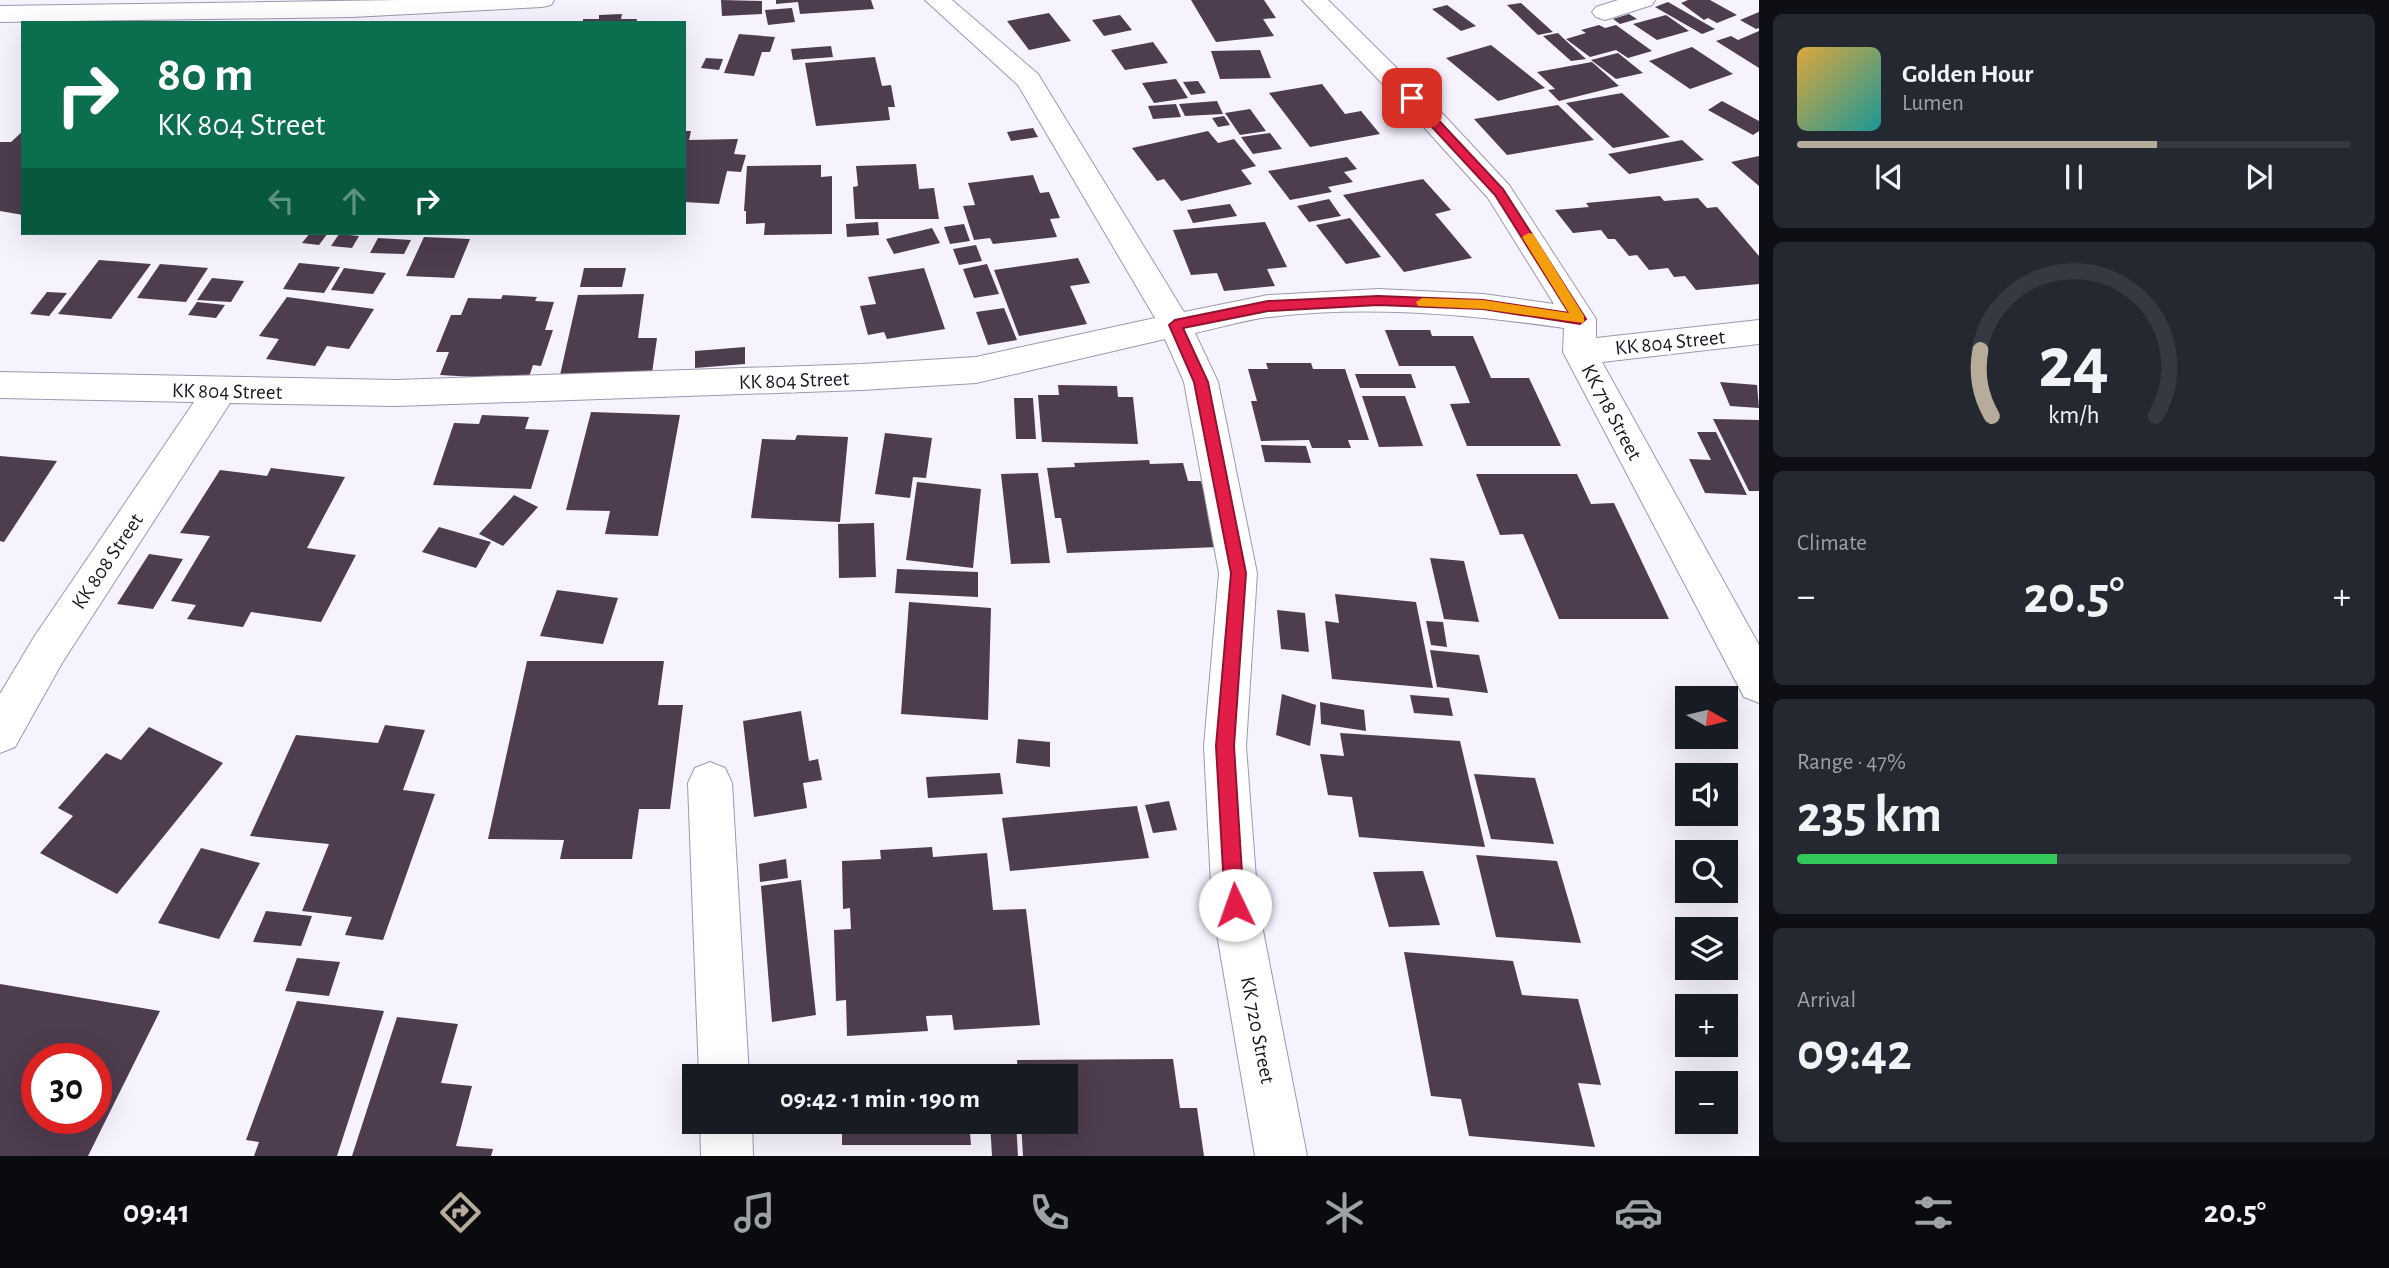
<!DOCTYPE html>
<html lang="en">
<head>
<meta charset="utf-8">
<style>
	body { margin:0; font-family:"Alegreya Sans",sans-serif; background:#242831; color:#f1f3f6; height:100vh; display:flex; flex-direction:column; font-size:26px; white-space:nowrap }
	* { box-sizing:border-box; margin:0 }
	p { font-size:23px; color:#9ea1a6 }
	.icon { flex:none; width:38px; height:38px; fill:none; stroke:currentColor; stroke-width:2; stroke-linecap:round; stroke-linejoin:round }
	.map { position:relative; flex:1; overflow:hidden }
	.details { display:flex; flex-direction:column; gap:14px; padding:14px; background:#0d0f14; width:630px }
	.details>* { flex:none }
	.hud { position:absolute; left:21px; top:21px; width:665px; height:214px; border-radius:0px; box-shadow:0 7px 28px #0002; background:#0b6e4f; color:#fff; overflow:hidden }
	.needle { width:46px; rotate:98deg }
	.tools { position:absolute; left:1675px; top:686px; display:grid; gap:14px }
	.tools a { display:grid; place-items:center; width:63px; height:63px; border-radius:0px; background:#171b24; box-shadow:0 7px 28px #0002; font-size:35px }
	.speed { position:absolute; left:21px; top:1043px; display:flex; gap:14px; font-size:35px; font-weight:700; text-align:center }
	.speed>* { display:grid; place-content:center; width:91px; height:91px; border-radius:50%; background:#171b24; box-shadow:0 7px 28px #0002; line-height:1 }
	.speed .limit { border:10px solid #d22; background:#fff; color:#111 }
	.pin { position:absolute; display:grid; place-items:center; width:60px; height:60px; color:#fff; margin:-30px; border-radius:14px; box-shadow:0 4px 10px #0006 }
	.me { position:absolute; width:77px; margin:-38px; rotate:357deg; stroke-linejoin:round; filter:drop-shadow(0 0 5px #0008) }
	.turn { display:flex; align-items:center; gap:24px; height:147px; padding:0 21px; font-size:32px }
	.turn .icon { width:91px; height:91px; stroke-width:2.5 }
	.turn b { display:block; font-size:49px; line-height:60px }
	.lanes { display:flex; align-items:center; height:66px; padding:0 21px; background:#0003; justify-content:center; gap:35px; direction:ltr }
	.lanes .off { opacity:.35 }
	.big { font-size:52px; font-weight:700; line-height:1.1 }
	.details .tile { flex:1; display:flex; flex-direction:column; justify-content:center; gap:10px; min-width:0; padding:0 24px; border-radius:10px; background:#242831 }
	.details .dial { align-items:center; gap:0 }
	.dial svg { height:182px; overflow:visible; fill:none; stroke:#363941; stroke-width:7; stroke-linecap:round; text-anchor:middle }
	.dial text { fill:#f1f3f6; stroke:none }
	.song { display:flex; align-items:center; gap:21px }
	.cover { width:84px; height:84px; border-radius:10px; background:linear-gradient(135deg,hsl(40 70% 55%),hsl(180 70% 35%)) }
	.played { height:7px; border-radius:4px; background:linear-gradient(90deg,#b7ac9a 65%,#363941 65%) }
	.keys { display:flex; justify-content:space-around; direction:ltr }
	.heat { display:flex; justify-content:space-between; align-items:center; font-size:38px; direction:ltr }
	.charge { height:10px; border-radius:5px; background:linear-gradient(90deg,#34c759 47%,#363941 0) }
	.trip { position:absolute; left:682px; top:1064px; width:396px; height:70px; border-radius:0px; background:#171b24; box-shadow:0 7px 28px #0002; font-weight:700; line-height:70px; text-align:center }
	.tabs { display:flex; height:112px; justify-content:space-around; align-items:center; background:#090b0e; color:#9ea1a6 }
	.tabs .icon { width:49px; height:49px }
	.tabs .active { color:#b7ac9a }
	.tabs b { font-size:32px; color:#f1f3f6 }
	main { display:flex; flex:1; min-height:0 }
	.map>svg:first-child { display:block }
	.building { fill:#4e3c4f; fill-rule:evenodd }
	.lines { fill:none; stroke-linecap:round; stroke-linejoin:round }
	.minor-casing { stroke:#9e97b2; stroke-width:2 }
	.minor { fill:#fff; fill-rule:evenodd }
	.route { fill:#e11d48; stroke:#92132f; stroke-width:2 }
	.slow { fill:#f59e0b }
	.labels { text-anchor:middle; stroke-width:7; stroke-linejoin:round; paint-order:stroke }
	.street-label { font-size:21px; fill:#181620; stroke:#fff }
</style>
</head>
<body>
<main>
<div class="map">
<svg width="1759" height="1156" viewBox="0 0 1759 1156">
	<rect width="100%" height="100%" fill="#f6f3ff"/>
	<g class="building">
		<path d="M721,0L762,1V14L722,16Z"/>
		<path d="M776,0H871L874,9L800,14L798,2L776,4Z"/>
		<path d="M1191,0H1264L1276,18L1263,19L1274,36L1216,42Z"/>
		<path d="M1688,0H1710L1737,15L1717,23L1708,18L1704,20L1681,3Z"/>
		<path d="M1668,2L1715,29L1702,34L1655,7Z"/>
		<path d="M1521,3L1553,32L1538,35L1507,5Z"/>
		<path d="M1447,5L1476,26L1461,31L1432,9Z"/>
		<path d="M792,8L795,22L768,25L765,10Z"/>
		<path d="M1759,12V28L1756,29L1740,20Z"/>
		<path d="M1049,13L1071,41L1029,50L1007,21Z"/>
		<path d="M622,14L621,19H637L636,23H583V19H599V15Z"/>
		<path d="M1629,14L1637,19L1620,24L1613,19Z"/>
		<path d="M1120,15L1132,30L1104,36L1092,20Z"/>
		<path d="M1666,15L1689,31L1657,40L1633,24Z"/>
		<path d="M1599,25L1605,28L1616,25L1652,51L1628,58L1616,50L1590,57L1566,39L1586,33L1581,30Z"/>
		<path d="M1759,31V68L1716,41L1731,36L1738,40Z"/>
		<path d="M1558,33L1562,37L1586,59L1571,61L1543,36Z"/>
		<path d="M739,34L775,37L770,52H762L754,76L724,73Z"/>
		<path d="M1153,42L1168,63L1125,70L1111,50Z"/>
		<path d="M1491,45L1545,88L1498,101L1446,58Z"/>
		<path d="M831,46L833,57L793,60L791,49Z"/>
		<path d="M1692,47L1733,74L1690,89L1649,61Z"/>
		<path d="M1260,50L1271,78L1220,79L1211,51Z"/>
		<path d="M1618,53L1643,73L1616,79L1591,60Z"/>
		<path d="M875,57L882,86L891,85L895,107H888L890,120L816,126L805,63Z"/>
		<path d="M706,58L723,59L719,70L701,68Z"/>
		<path d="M1592,62L1619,86L1559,101L1548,90L1555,89L1537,72Z"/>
		<path d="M1176,79L1188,98L1154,103L1142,83Z"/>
		<path d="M1198,81L1206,93L1191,95L1183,82Z"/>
		<path d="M1322,84L1345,114L1361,111L1380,134L1310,147L1269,93Z"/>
		<path d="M1622,93L1670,137L1613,148L1566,103Z"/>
		<path d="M1217,101L1223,114L1185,116L1179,104Z"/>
		<path d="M1722,101L1759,121V131L1753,135L1708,110Z"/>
		<path d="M1176,104L1181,117L1153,119L1148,106Z"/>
		<path d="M1558,105L1594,140L1507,155L1474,119Z"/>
		<path d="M1250,109L1266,131L1240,135L1225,113Z"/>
		<path d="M1224,116L1230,125L1218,127L1212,118Z"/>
		<path d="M1033,128L1038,137L1011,141L1007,132Z"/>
		<path d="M23,131V215L0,211V142H11Z"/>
		<path d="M684,131H691L689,140L738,139L734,154L746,155L741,172L727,171L719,204L684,202Z"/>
		<path d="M1208,131L1218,143L1234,139L1256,166L1241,170L1252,184L1181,201L1164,179L1157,181L1132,148Z"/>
		<path d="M1270,133L1282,149L1253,154L1241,137Z"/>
		<path d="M1682,140L1704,160L1629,174L1608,154Z"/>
		<path d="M1759,156V186L1731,162Z"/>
		<path d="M1347,157L1357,169L1344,172L1353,182L1328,187L1332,192L1290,200L1268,171Z"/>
		<path d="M916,164L919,189L934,188L939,219H855L853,187L858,186L856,166Z"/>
		<path d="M821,165V177L832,176V234L764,235L765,223L746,224V211H744L747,166Z"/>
		<path d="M1033,175L1040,193L1049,192L1060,218L1050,219L1057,237L993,244L990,238L974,240L963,206L975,205L968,183Z"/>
		<path d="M1423,179L1451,210L1435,214L1472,258L1404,272L1343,195Z"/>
		<path d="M1660,196L1664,201L1698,198L1707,208L1717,207L1759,256V284L1696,290L1685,276L1674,277L1668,268L1649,270L1637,255L1629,256L1615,239H1608L1601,230L1573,233L1555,210L1589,207L1586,203Z"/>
		<path d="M1329,199L1341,216L1309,222L1297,206Z"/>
		<path d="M1230,204L1237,216L1193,223L1187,210Z"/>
		<path d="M1350,218L1381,257L1346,264L1316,225Z"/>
		<path d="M878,222L879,235L847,237L846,224Z"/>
		<path d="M1265,222L1287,267L1267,269L1275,286L1224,291L1217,273L1191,275L1173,230Z"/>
		<path d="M964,224L970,241L950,244L944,227Z"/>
		<path d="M932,228L940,243L894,254L886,239Z"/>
		<path d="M310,233H328L319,245L302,243Z"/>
		<path d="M339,234L359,236L352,248L331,246Z"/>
		<path d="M424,237L470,239L454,278L406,276Z"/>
		<path d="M378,238L411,240L404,254L370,253Z"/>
		<path d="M976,245L982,261L959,265L953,249Z"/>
		<path d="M1078,258L1090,283L1070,286L1087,324L1019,336L994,270Z"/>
		<path d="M99,260L151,264L111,319L58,314Z"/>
		<path d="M299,263L340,267L324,293L283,289Z"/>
		<path d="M160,264L208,268L186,302L137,298Z"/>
		<path d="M987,264L999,294L974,298L963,269Z"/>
		<path d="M344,268L386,273L373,294L331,290Z"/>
		<path d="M584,268H626L622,287H580Z"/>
		<path d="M924,268L945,329L887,339L884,332L868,335L860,306L876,304L868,277Z"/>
		<path d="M212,278L244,281L231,302L197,300Z"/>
		<path d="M47,292L67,293L49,316L30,314Z"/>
		<path d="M644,294L638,338H657L652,373L560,375L578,295Z"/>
		<path d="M503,295L537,297L535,301L554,302L545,330H553L541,366L533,365L528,380L440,375L449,352H436L451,315H461L468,298L501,299Z"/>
		<path d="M287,297L374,309L349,349L327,346L315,366L266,359L279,339L259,336Z"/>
		<path d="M197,302L225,305L216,318L188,315Z"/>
		<path d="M1004,308L1017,340L988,345L976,312Z"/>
		<path d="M1385,330H1430L1432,336H1473L1491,378H1529L1561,446H1467L1450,404L1470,403L1455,366H1399Z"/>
		<path d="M745,347V364L695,368V351Z"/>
		<path d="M1266,363H1311L1313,369H1345L1369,440H1348L1351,448H1312L1309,440L1261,441L1251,401H1257L1248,369H1268Z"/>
		<path d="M1355,374H1411L1416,388H1360Z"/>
		<path d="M1720,382L1757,385L1759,408L1730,406Z"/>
		<path d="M1058,385L1117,386L1118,397H1133L1138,444L1042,442L1038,395H1059Z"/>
		<path d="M1362,396H1405L1423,446L1379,447Z"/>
		<path d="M1014,398H1033L1036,439H1016Z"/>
		<path d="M591,412L680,415L658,536L605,534L610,511L566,510Z"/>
		<path d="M482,415L529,417L525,429L549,430L531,489L433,485L454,423L479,424Z"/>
		<path d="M1713,419L1759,420V491H1749Z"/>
		<path d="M1697,432H1716L1747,495L1705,493L1689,459L1711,460Z"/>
		<path d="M885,433L932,438L926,478L913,477L910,498L875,494Z"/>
		<path d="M797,435L848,437L840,522L751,518L762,439L795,440Z"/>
		<path d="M1261,445L1306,446L1311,463L1265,462Z"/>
		<path d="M0,456L57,461L4,542L0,541Z"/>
		<path d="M1149,460L1150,464L1183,463L1188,481H1201L1218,547L1067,553L1061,518H1055L1047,468L1075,467L1074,463Z"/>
		<path d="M271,468L345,477L307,548L356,555L321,622L251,612L243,627L187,619L196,605L171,601L210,536L180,533L220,470L267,476Z"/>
		<path d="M1038,473L1050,563L1011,564L1001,474Z"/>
		<path d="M1476,474H1577L1591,504L1614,503L1669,619H1559L1523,534L1500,535Z"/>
		<path d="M917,482L981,489L973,568L906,560Z"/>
		<path d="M514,495L538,507L503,546L479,534Z"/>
		<path d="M874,523L876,577L839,578L838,524Z"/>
		<path d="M439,527L491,542L476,568L422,552Z"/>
		<path d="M149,554L183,559L153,609L117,604Z"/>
		<path d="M1430,558L1464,561L1479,622L1444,619Z"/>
		<path d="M897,569L978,572V597L895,593Z"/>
		<path d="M557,590L618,598L603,644L540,636Z"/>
		<path d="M1335,594L1416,602L1433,688L1332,679L1325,621L1339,623Z"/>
		<path d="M909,602L991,608L988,720L901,714Z"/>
		<path d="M1277,610L1305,613L1309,652L1281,649Z"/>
		<path d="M1426,621L1443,622L1447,647L1431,645Z"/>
		<path d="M1430,650L1479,655L1488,693L1437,687Z"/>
		<path d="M527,661H664L658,705H683L670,809H639L632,859H560L564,840L488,839Z"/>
		<path d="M1282,694L1316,705L1310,746L1276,735Z"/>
		<path d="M1410,695L1449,698L1453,716L1414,713Z"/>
		<path d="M1320,702L1364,710L1366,731L1321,724Z"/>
		<path d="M801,711L809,761L818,759L822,780L803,783L807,808L754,817L743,721Z"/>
		<path d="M385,725L425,730L403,790L435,794L383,940L345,935L352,917L302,911L329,844L250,836L296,735L378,743Z"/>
		<path d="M149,727L223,763L117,894L40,853L73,816L58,808L106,753L121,760Z"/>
		<path d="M1340,733L1460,741L1485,847L1359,837L1352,797L1328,795L1320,754L1344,756Z"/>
		<path d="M1018,739L1050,742V767L1016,763Z"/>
		<path d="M1000,773L1003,794L928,798L926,777Z"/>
		<path d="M1474,774L1535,778L1554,844L1491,839Z"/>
		<path d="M1169,801L1177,830L1153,833L1145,805Z"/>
		<path d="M1137,806L1149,858L1010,871L1002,818Z"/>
		<path d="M932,847L933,857L987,853L993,910L1026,909L1040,1025L954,1030L952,1015L926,1016L928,1031L847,1036L846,1000L836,1001L834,930L851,929L850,908L843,909L842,861L881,859L880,850Z"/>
		<path d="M201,848L260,863L219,939L158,923Z"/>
		<path d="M1476,855L1557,861L1581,943L1496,937Z"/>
		<path d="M786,859L788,878L760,882L759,864Z"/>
		<path d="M1423,871L1440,925L1389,927L1373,872Z"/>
		<path d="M801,880L816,1015L772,1022L761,886Z"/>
		<path d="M266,911L312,916L301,946L253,942Z"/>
		<path d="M1404,952L1513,961L1522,995L1578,999L1601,1085L1578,1083L1595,1147L1469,1136L1461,1099L1431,1096Z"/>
		<path d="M297,958L340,962L329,996L285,991Z"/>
		<path d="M0,984L160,1011L88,1156H0ZM37,1059H96V1118H37Z"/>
		<path d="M297,1001L384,1011L337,1156H254L259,1142L246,1140Z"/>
		<path d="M397,1017L458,1024L441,1083L472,1086L456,1146L493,1149L491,1156H352Z"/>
		<path d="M1173,1059L1180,1108H1197L1204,1156H1023L1021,1122H1066V1076H1018L1017,1060Z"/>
		<rect x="842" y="1069" width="125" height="7"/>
		<path d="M842,1122H969L971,1145H842Z"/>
		<path d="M990,1122H1016L1018,1156H992Z"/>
	</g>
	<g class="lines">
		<defs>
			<g id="minor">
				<path d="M400,0H554L551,5L542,7L352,17L0,22V6Z"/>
				<path d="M925,0H952L1038,74L1184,312L1268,295L1378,289L1483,294L1554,304L1488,198L1421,124L1302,0H1328L1441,112L1509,185L1596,319V338L1759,320V344L1602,362L1759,645V703L1744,697L1563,352L1564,328C1466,314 1367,305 1269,317C1244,320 1219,328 1195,333L1218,382L1257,573L1246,746L1258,905L1307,1156H1255L1212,905L1204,746L1219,573L1184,382L1165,339L976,383L862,390L396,406L230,403L62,663L15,747L0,753V694L34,637L194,402L0,398V372L396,380L862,364L976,357L1155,318L1018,85Z"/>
				<path d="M1618,0H1655L1652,5L1605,20L1596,17L1592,12L1596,7Z"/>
				<path d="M710,762L725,768L732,783L749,1076H699L688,783L695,768Z"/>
				<path d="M700,1122H752L753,1156H701Z"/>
			</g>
		</defs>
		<use href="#minor" class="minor-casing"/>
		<use href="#minor" class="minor"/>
	</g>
	<path class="route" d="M1408,96H1416L1503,189L1586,319L1580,324L1483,309L1378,305L1268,311L1183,328L1208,382L1246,573L1234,746L1244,905L1241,912L1235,915L1228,912L1225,905L1216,746L1231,573L1194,382L1169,325L1175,320L1268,301L1378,296L1483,300L1569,313L1495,195L1408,101Z"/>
	<path class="slow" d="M1529,233L1533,234L1584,316V323L1483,309L1418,306L1416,302L1422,298L1483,300L1569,313L1522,237Z"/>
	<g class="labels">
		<g class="street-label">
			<text transform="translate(1670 342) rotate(-6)" y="7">KK 804 Street</text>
			<text transform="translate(794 380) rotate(-2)" y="7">KK 804 Street</text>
			<text transform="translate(227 391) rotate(1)" y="7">KK 804 Street</text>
			<text transform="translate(1612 412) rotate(62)" y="7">KK 718 Street</text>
			<text transform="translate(107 561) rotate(-56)" y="7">KK 808 Street</text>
			<text transform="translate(1258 1030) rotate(79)" y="7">KK 720 Street</text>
		</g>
	</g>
</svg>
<div class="tools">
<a><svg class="needle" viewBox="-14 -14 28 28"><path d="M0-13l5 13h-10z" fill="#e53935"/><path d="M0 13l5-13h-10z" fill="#9ea1a6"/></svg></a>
<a><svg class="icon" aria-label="sound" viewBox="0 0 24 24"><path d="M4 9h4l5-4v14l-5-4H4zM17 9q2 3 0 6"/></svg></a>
<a><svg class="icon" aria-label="search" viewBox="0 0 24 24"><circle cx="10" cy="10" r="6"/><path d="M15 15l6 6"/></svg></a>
<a><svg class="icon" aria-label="layers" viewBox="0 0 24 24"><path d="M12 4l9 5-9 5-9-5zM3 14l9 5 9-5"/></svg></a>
<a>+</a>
<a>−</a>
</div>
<div class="speed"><div class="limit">30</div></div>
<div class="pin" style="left:1412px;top:98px;background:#d93025"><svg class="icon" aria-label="arrive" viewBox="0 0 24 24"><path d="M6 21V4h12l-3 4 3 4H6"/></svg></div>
<svg class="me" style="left:1235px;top:905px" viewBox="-20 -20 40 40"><circle r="19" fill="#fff"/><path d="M0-13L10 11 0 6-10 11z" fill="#e11d48"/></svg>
<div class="trip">09:42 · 1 min · 190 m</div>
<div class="hud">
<div class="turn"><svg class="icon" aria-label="right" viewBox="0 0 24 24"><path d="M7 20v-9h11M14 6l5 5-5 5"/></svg><div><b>80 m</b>KK 804 Street</div></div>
<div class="lanes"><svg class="icon off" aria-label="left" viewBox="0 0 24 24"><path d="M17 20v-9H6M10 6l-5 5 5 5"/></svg><svg class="icon off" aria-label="ahead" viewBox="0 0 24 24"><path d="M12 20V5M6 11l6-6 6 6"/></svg><svg class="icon" aria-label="right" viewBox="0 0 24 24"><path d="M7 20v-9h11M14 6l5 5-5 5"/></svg></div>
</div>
</div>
<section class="details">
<div class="tile">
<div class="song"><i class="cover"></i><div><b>Golden Hour</b><p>Lumen</p></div></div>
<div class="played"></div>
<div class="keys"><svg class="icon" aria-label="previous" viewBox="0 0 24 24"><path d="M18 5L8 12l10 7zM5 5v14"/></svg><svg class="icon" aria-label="pause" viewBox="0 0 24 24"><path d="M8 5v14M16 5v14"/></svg><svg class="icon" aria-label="next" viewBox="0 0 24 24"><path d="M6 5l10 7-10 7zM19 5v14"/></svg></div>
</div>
<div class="tile dial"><svg viewBox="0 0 100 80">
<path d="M14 69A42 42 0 1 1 86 69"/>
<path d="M14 69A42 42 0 0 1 9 40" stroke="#b7ac9a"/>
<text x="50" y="56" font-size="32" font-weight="700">24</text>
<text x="50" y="72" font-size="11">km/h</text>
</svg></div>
<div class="tile"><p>Climate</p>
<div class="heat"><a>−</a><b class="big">20.5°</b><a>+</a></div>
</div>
<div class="tile"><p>Range · 47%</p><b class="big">235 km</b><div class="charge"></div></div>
<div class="tile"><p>Arrival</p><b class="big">09:42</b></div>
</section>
</main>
<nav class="tabs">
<b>09:41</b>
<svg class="icon active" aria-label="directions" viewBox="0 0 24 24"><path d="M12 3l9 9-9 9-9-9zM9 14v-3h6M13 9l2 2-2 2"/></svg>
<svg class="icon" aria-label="music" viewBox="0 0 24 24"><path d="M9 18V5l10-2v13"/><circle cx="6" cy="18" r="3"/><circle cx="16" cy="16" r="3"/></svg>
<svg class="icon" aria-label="phone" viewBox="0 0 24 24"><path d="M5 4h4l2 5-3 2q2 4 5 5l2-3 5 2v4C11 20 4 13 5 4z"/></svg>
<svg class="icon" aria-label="climate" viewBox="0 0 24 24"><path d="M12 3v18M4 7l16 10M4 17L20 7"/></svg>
<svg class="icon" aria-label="car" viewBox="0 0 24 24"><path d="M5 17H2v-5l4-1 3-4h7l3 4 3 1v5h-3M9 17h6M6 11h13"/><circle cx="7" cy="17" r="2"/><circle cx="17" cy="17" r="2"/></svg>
<svg class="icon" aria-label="filters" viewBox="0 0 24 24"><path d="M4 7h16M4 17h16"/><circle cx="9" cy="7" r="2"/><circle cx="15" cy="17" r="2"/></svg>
<b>20.5°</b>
</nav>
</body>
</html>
